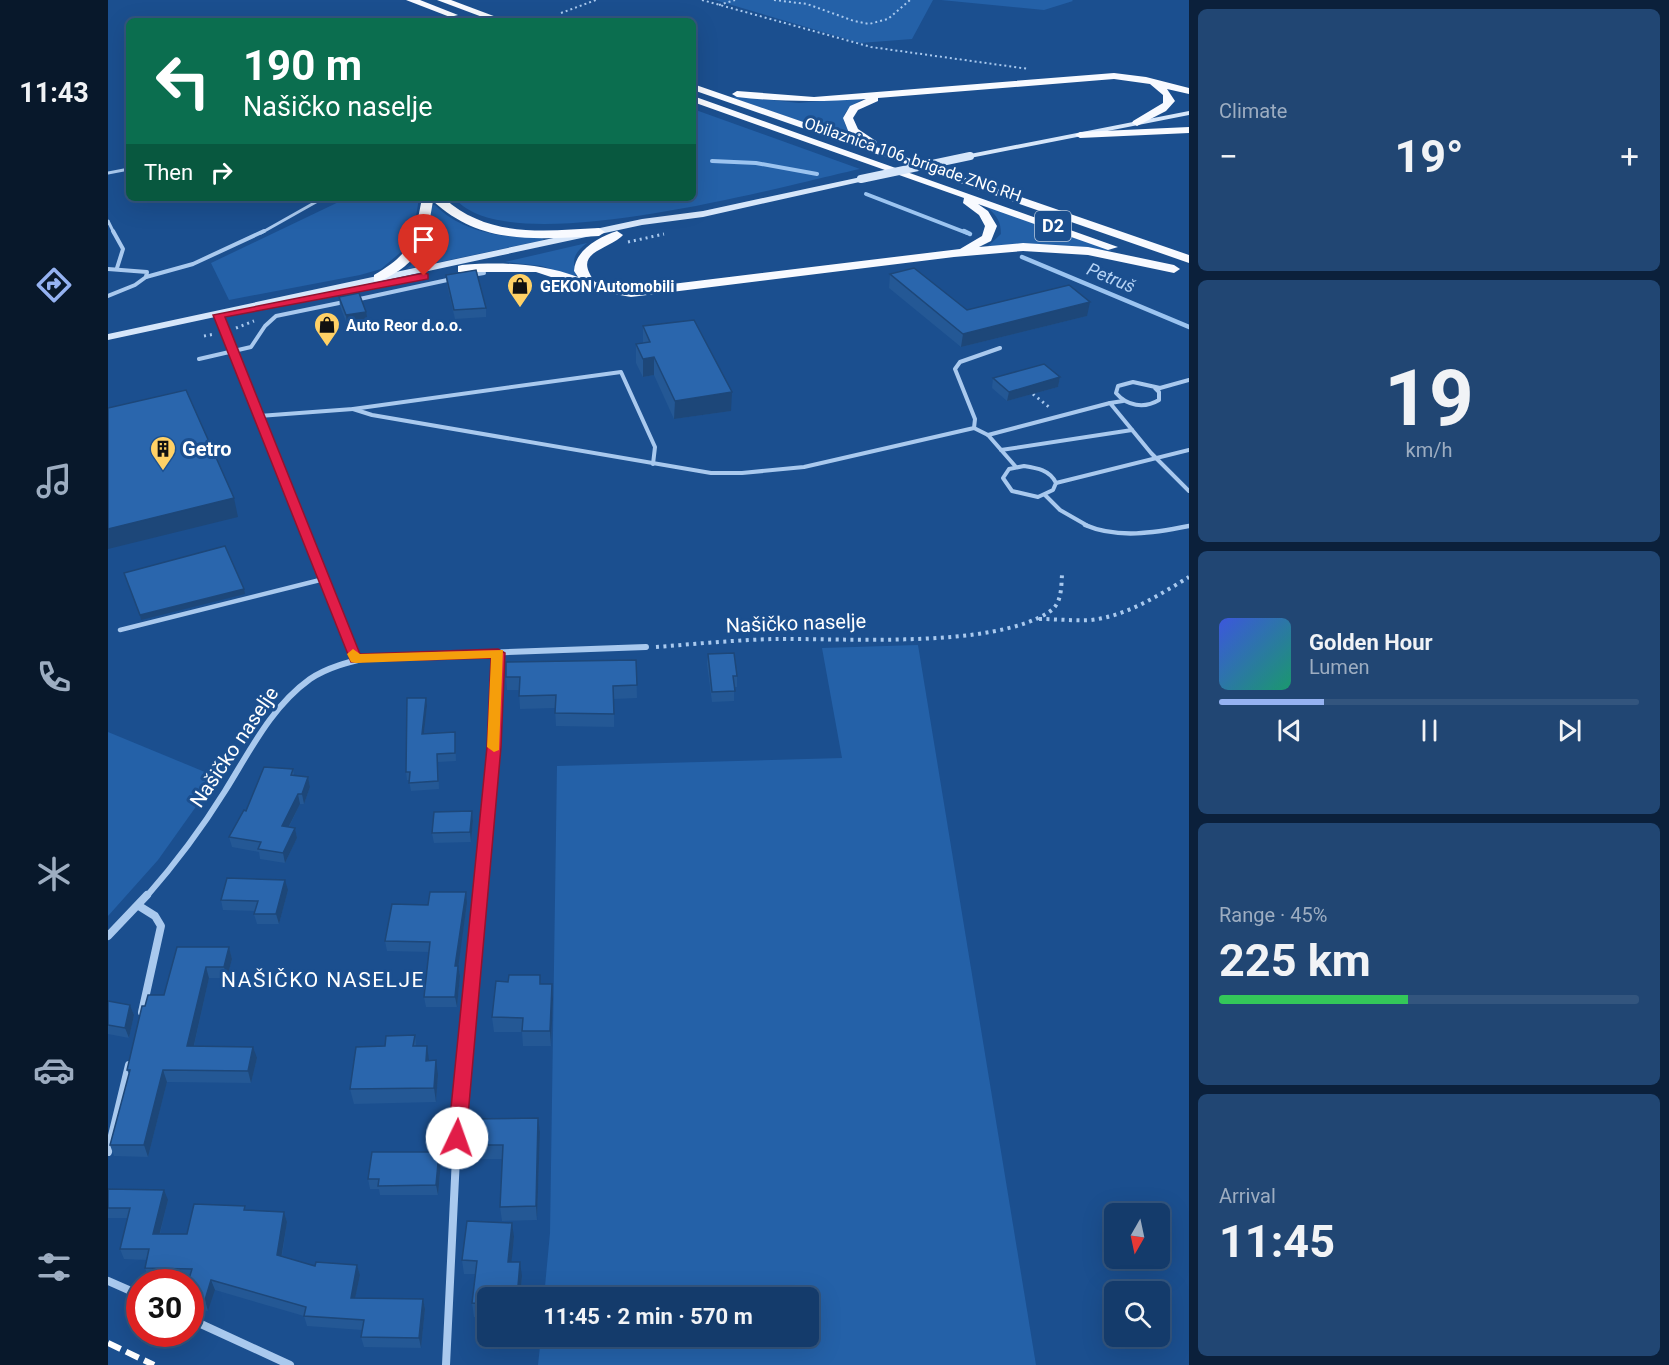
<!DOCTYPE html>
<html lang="en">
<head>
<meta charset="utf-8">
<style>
	body { margin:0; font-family:Roboto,sans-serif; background:#214673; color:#f1f3f6; height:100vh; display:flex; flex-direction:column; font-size:22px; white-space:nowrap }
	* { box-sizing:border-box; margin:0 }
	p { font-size:20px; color:#9dadc1 }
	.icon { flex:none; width:33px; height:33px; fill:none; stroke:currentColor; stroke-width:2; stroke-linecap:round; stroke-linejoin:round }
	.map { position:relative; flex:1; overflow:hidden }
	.drawer { display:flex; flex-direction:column; gap:9px; padding:9px; background:#0b203b; width:480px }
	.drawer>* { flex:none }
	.top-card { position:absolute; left:18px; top:18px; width:570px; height:183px; border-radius:9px; box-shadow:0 6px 24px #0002,0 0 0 2px #33557e; background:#0b6e4f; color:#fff; overflow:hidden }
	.needle { width:39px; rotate:189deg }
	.tools { position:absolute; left:996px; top:1203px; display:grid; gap:12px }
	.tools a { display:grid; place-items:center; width:66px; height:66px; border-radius:9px; background:#143b6b; box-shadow:0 6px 24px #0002,0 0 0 2px #33557e; font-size:30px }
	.speed { position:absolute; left:18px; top:1269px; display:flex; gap:12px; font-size:30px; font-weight:700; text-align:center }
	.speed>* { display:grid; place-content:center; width:78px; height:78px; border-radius:50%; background:#143b6b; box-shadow:0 6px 24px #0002,0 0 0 2px #33557e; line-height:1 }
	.speed .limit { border:9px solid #d22; background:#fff; color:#111 }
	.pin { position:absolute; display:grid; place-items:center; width:51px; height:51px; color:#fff; margin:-62px -26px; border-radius:50% 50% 50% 0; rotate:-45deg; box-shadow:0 0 6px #0007 }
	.pin .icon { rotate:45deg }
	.me { position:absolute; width:66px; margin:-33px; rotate:3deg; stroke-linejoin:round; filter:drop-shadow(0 0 4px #0008) }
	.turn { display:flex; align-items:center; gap:21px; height:126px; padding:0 18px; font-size:27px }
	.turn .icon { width:78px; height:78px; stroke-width:2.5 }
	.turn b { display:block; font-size:42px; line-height:51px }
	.then { display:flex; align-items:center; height:57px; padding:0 18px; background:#0003; gap:12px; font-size:22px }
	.big { font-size:45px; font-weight:700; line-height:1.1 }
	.drawer .card { flex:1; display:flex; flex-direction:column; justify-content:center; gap:9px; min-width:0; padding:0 21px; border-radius:9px; background:#214673 }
	.drawer .dial { align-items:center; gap:0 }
	.dial b { font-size:78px; line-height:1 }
	.song { display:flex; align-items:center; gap:18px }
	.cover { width:72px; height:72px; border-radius:9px; background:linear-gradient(135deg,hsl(230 70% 55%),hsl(160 70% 35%)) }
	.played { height:6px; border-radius:3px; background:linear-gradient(90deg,#95b2f1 25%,#33557e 25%) }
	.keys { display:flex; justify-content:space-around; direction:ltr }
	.heat { display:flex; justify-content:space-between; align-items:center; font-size:33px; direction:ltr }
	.charge { height:9px; border-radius:4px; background:linear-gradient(90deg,#34c759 45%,#33557e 0) }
	.trip { position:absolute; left:369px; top:1287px; width:342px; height:60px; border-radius:9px; background:#143b6b; box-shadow:0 6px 24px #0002,0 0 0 2px #33557e; font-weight:700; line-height:60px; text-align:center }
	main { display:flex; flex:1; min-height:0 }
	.tab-bar { display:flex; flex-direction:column; width:108px; justify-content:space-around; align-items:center; background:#08182b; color:#9dadc1 }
	.tab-bar .icon { width:42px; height:42px }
	.tab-bar .active { color:#95b2f1 }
	.tab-bar b { font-size:27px; color:#f1f3f6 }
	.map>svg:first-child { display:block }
	.green { fill:#2461a8 }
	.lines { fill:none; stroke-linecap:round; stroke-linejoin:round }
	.stream-far1 { stroke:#9cc4f0; stroke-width:4 }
	.stream { stroke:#9cc4f0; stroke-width:4.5 }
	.path-far2 { stroke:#a9c9ee; stroke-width:2; stroke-dasharray:2 3; stroke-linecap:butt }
	.path-far1 { stroke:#a9c9ee; stroke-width:3; stroke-dasharray:2 4; stroke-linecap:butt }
	.path { stroke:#a9c9ee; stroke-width:4; stroke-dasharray:3 4.5; stroke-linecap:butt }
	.service-far2 { stroke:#a9c9ee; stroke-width:3 }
	.service-far1 { stroke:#a9c9ee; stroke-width:4 }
	.service { stroke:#a9c9ee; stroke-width:4.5 }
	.minor-far2 { stroke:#a9c9ee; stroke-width:4.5 }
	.minor-far1 { stroke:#a9c9ee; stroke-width:6 }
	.minor { stroke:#a9c9ee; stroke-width:8 }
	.secondary { fill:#d6e6fa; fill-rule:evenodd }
	.trunk { fill:#f8faff; fill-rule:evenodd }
	.rail { stroke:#fff; stroke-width:6; stroke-dasharray:14 6; stroke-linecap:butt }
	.secondary-bridge { stroke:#d6e6fa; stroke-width:8 }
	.wall { fill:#245895 }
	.shaded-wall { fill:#1d4779 }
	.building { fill:#2a66ad; stroke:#1d4779; stroke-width:1.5 }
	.route { fill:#e11d48; stroke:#92132f; stroke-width:1.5 }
	.slow { fill:#f59e0b }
	.labels { text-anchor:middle; stroke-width:6; stroke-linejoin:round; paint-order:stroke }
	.far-street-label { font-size:16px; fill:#fff; stroke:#1b4f8f }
	.far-poi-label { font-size:16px; font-weight:bold; fill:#fff; stroke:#1b4f8f; text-anchor:start }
	.shield { fill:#1b4f8f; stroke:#bbcadd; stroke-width:1.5 }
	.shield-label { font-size:18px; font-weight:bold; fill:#fff }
	.far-water-label { font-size:18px; font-style:italic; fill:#b5d3f5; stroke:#1b4f8f }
	.poi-label { font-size:20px; font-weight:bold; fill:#fff; stroke:#1b4f8f; text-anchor:start }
	.street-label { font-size:20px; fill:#fff; stroke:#1b4f8f }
	.neighbourhood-label { font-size:21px; letter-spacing:1.5px; fill:#fff; stroke:#1b4f8f }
</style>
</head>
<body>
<main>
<nav class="tab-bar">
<b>11:43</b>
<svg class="icon active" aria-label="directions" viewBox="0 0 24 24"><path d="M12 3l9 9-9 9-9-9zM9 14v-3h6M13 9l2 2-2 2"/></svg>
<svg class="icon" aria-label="music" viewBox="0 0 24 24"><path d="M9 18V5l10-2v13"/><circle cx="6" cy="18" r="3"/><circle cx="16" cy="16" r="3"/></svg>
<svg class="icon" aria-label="phone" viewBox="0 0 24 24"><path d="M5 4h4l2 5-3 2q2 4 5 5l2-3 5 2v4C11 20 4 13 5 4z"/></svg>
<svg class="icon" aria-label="climate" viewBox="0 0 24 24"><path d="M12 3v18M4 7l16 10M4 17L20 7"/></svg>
<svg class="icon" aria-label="car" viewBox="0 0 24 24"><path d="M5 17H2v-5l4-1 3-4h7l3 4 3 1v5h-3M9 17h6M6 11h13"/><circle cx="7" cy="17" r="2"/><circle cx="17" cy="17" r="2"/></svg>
<svg class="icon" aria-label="filters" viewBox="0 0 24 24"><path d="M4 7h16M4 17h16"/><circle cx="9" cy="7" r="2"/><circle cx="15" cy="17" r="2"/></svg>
</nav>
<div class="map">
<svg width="1081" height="1365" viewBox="0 0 1081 1365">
	<rect width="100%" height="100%" fill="#1b4f8f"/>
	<g class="green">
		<path d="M607,0H825L804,39L752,43Z"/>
		<path d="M833,0H964L965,1L936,10Z"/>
		<path d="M628,96L691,103L753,97L755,99C730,113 731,120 748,140L625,98Z"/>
		<path d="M585,109L752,169C678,185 397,264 347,198H585Z"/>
		<path d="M239,198H311L305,236L298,252H293L273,269L252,275L121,300L103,263Z"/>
		<path d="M327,205C353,232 397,239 433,237L436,240L299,269C318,251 325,232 322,206Z"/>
		<path d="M880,208H883L1005,251L917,244L883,248L880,246L893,234C893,222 889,216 880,208Z"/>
		<path d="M479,243C466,253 463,260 469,275L463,276L434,266L397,262Z"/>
		<path d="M810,645L928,1365H430L433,1337L700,1336V1298L436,1297L442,1233L449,766L734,758L714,648Z"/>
		<path d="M0,732L109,777L50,860L0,916Z"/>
	</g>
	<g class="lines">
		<g class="stream-far1">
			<path d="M604,161L648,163L709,174"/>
			<path d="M758,194L859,233"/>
		</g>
		<g class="stream">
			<path d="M856,231L862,234"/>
			<path d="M914,257L1081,327"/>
		</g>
		<g class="path-far2">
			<path d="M594,0L763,47L921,69"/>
			<path d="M666,0L699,4L746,21L761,24L780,19L802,0"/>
			<path d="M611,5L627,0"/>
			<path d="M453,13L488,0"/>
		</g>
		<g class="path-far1">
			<path d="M520,242L556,234"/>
			<path d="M128,328L146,321"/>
			<path d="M96,336L107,334"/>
			<path d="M925,394L942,408"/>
		</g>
		<g class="path">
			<path d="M931,619C948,619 965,621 983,620C1019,616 1051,595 1081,577"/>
			<path d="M548,647C587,644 627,640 666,639C736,638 884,649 941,612C954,604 953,588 954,575"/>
		</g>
		<g class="service-far2">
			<path d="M0,173L21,169"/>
			<path d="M0,221L6,233"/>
			<path d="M153,233L215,198"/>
		</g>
		<g class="service-far1">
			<path d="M5,231L15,249L9,268"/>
			<path d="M0,269L39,272L38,277L27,285L0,296"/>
			<path d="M364,275L376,273"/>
			<path d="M38,277L85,264L156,231"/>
			<path d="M247,300L344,279"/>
			<path d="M91,359L143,347L157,326L168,316L236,302"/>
			<path d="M1047,388L1051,392V400C1036,409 1019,406 1008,393L1010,386L1025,382L1052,388L1081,380"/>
			<path d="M1015,401L1002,403L1043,453L1081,491"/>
			<path d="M245,409L264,415L603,473H634L696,467L866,428L867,419L847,369L852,362L892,348"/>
			<path d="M151,416L245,409L513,372L547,447L545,464"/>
			<path d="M866,428L880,435L908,467"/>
			<path d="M880,435L1002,403"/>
			<path d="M893,450L1024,430"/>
			<path d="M916,466C929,468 942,470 948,483L945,490L930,497L904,491L895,478L901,469Z"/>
			<path d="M948,483L1081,450"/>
			<path d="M937,495L952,510L980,526"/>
		</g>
		<g class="service">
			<path d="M977,525C1010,539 1046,533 1081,526"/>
			<path d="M12,630L216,579"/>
		</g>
		<path class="minor-far2" d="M111,315L195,526"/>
		<g class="minor-far1">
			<path d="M194,525L248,659"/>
			<path d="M38,897C67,864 94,828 117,791C142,751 163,707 202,679C220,667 241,662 262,657L538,647"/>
			<path d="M371,897L386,747L390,653"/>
		</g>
		<g class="minor">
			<path d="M31,906L47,916L53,926L34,1012"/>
			<path d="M0,936L39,895"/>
			<path d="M0,1152L21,1065"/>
			<path d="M0,1281L32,1295"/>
			<path d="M82,1319L182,1365"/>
			<path d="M338,1365L350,1116L372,895"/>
		</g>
		<g class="secondary">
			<path d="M1081,111V115L862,158L858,156L862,154Z"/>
			<path d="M753,177L757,179L756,181L595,217L534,225L0,340V334L534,219L595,211Z"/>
		</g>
		<g class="trunk">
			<path d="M298,0H312L350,15L342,17Z"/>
			<path d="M329,0H343L399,21H385Z"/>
			<path d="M1006,73L1038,77L1081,88V94L1059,89L1067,101L1058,111L1029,126L1024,123L1025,121L1055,103V95L1042,84L1006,79L770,98V101L750,110L745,118L750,129L768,141L769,143L765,146L1081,255V263L585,90V84L756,143L741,133L735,118L742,106L758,99C714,102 673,102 629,97L624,94L629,91L706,97Z"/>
			<path d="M585,96L1010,247L1000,250L870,204L880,211L889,226L883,241L871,247L915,243L980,247L1066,265L1072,269L1066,273L980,255L915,251L846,257L523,297L479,289L428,272H350V266L354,265C395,262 431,263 470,277L466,271C467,250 491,237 509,231L515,235L513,237C494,252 465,253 487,282L523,289L852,249L874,236L877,226L871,215L855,203L856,198L585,102Z"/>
			<path d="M1081,127V133L972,138L967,135L972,132Z"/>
			<path d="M314,198H336C380,238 435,231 491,228L497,232L491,236C429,239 374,246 325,201C320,231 316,256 287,273C280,277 274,282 266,281V275C304,253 306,240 314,198Z"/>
		</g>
		<path class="rail" d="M0,1343L46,1365"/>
		<path class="secondary-bridge" d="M753,179L862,156"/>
	</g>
	<g class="wall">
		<path d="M782,274L859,310L979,316L853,347L781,288Z"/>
		<path d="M338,275L378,308V317L347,319L339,285Z"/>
		<path d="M231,297L260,321L239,324L232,306Z"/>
		<path d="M535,326L623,411L566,419L546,375L535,377L528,363V344L535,343Z"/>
		<path d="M952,377L950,387L899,401L884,388L885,378Z"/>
		<path d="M600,654L629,676V687H626V701L604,702L599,664Z"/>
		<path d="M528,660L529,698L506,699V727L448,726L447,708L412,709L411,690H399L398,677Z"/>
		<path d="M319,706L316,734L347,732L348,761L330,762L331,789L303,791L301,780H299L298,772Z"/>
		<path d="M185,769L186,775L200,777L202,787L196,804H192L181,827L187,828L189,838L177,863L152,859L151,852L124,847L121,837L138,811Z"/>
		<path d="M364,811L365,821L363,842L326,843L324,833Z"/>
		<path d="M180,890L171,924H149L146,914L147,911L115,910L113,900Z"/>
		<path d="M359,903L350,966L352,976L349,1007H318L316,997L321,952L279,951L277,941L320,905Z"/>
		<path d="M121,947L124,959L119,978H101L86,1046L149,1058L143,1083L59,1082L40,1157L6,1156L2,1145L21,1074L19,1070L37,1006L56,995Z"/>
		<path d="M432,975L433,984H444L445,999L443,1046H415L414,1032H386L384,1017L400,982Z"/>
		<path d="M0,1001L22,1005L26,1015L21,1038L0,1034Z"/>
		<path d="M307,1035L308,1046L321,1061L330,1075L328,1102L246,1104L242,1089L277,1046Z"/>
		<path d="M430,1118L432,1132L429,1220L394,1221L392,1207L394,1159H359L357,1145Z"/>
		<path d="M333,1162L330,1195H272L271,1189H262L260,1179Z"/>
		<path d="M0,1189L60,1200L52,1234H79L138,1210L176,1212L179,1222L174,1256L207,1266L249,1265L252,1275L247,1298L315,1299L317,1309L313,1348L256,1347L253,1337L254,1330L199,1326L196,1316L107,1290L100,1311L82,1309V1282L81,1279H41L37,1268L39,1260L16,1259L12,1249L20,1218H0Z"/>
		<path d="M406,1237L403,1262L414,1276L412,1298H380V1317H366L364,1303L367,1274H356L354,1260Z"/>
	</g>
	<g class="shaded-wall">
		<path d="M982,302L979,316L853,347L855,334Z"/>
		<path d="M258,312L260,321L239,324L238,315Z"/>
		<path d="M546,357V375L535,377V359Z"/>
		<path d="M952,377L950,387L899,401L901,392Z"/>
		<path d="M624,392L623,411L566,419L567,401Z"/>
		<path d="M126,498L130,517L0,549V529Z"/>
		<path d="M136,589L137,594L33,620L32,615Z"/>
		<path d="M318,698L319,706L315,742L314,734Z"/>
		<path d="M200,777L202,787L196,804L194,794Z"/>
		<path d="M190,794L192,804L176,836L174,826Z"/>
		<path d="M364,811L365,821L363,842L362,832Z"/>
		<path d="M187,828L189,838L177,863L175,853Z"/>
		<path d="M177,880L180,890L171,924L168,914Z"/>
		<path d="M358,892L359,903L349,976L347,966Z"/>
		<path d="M121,947L124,959L119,978L116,967Z"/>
		<path d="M350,966L352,976L349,1007L347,997Z"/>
		<path d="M98,967L101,978L83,1058L79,1046Z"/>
		<path d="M444,984L445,999L443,1046L442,1031Z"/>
		<path d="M22,1005L26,1015L21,1038L17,1028Z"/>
		<path d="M319,1046L321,1060L318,1061Z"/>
		<path d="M145,1047L149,1058L143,1083L140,1071Z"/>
		<path d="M328,1060L330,1075L328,1102L326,1088Z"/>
		<path d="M55,1070L59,1082L40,1157L36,1145Z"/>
		<path d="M430,1118L432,1132L429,1220L428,1206Z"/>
		<path d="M331,1152L333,1162L330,1195L328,1185Z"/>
		<path d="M56,1190L60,1200L49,1244L45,1234Z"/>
		<path d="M176,1212L179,1222L172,1265L169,1255Z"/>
		<path d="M404,1223L406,1237L402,1276L400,1262Z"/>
		<path d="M412,1262L414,1276L412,1298H409Z"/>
		<path d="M249,1265L252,1275L245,1308L243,1298Z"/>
		<path d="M103,1280L107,1290L100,1311L97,1300Z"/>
		<path d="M315,1299L317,1309L313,1348L311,1338Z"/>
	</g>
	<g class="building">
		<path d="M806,268L859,310L961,285L982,302L855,334L782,274Z"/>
		<path d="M368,270L378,308L346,310L338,275Z"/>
		<path d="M251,293L258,312L238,315L231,297Z"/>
		<path d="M586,320L624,392L567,401L546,357L535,359L528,344L542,342L535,326Z"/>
		<path d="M936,364L952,377L901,392L885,378Z"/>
		<path d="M78,390L126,498L0,529V408Z"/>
		<path d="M117,546L136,589L32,615L16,573Z"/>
		<path d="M626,653L629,676H625L627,691L604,692L600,654Z"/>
		<path d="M528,660L529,685L505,686L506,714L447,713L448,695L411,696L412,677H398V662Z"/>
		<path d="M299,698H318L314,734L347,732V753L329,754L330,781L301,783L302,772H298Z"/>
		<path d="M156,767L185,769L183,775L200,777L194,794H190L174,826L187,828L175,853L150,849L153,842L121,837L136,810L138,811Z"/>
		<path d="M364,811L362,832L324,833L326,812Z"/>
		<path d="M119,878L177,880L168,914H146L150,901L113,900Z"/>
		<path d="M322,892H358L347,966H350L347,997H316L322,942L277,941L284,904L320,905Z"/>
		<path d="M69,947H121L116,967H98L79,1046L145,1047L140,1071L55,1070L36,1145H2L22,1070H19L34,1006H37L40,995H56Z"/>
		<path d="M401,975H432V984H444L442,1031H414L415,1018L384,1017L388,981L400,982Z"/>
		<path d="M0,1001L22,1005L17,1028L0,1025Z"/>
		<path d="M307,1035L305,1046H319L318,1061L328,1060L326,1088L242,1089L248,1047L277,1046L278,1036Z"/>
		<path d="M430,1118L428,1206L392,1207L395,1145H357L359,1119Z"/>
		<path d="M264,1152H331L328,1185L270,1186L271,1179H260Z"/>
		<path d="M0,1189L56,1190L45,1234H79L86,1204L137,1206L136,1210L176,1212L169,1255L207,1266L208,1262L249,1265L243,1298L315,1299L311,1338L253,1337L256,1320L196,1316L198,1307L103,1280L97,1300L82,1299V1282H80L84,1269L37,1268L41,1249H12L22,1208H0Z"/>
		<path d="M359,1221L404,1223L400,1262H412L409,1298H380V1304L364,1303L369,1261L354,1260Z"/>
	</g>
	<path class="route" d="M316,273L320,274V279L117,317L252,654L390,649L397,653L393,747L358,1138L355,1144L349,1146L343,1144L340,1138L379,747L383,658L243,662L105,315Z"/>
	<path class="slow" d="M245,649L252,654L395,650L391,750L386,752L379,747L383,658L248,663L243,662L239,654Z"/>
	<defs>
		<symbol id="shop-pin" viewBox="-11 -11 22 30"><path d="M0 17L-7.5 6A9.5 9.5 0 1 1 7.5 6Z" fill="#ffd166" stroke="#1b4f8f"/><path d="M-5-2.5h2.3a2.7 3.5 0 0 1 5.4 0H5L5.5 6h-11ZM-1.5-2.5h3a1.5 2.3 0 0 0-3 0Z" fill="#111"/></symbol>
		<symbol id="building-pin" viewBox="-11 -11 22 30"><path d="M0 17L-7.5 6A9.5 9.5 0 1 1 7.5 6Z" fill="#ffd166" stroke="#1b4f8f"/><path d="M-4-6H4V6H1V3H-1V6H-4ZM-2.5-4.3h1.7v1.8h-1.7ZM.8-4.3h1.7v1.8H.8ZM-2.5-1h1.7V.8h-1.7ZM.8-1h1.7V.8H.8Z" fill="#111"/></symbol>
	</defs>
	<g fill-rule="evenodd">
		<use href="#shop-pin" x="397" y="271" width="30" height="40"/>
		<use href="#shop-pin" x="204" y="310" width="30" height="40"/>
		<use href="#building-pin" x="40" y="434" width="30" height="40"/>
	</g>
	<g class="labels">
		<g class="far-street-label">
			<text transform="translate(805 159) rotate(19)" y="6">Obilaznica 106. brigade ZNG RH</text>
		</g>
		<g class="far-poi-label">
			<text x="432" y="292">GEKON Automobili</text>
			<text x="238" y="331">Auto Reor d.o.o.</text>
		</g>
		<rect class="shield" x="927" y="211" width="36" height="30" rx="4.5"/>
		<g class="shield-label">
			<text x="945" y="232">D2</text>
		</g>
		<g class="far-water-label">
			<text transform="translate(1003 278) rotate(23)" y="6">Petruš</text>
		</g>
		<g class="poi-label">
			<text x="74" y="456">Getro</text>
		</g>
		<g class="street-label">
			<text transform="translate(688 623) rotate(-2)" y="7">Našičko naselje</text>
			<text transform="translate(126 747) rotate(-56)" y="7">Našičko naselje</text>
		</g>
		<g class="neighbourhood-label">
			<text x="215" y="987">NAŠIČKO NASELJE</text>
		</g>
	</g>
</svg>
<div class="tools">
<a><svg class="needle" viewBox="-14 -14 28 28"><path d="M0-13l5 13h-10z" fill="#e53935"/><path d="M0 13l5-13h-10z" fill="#9dadc1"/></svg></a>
<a><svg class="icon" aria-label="search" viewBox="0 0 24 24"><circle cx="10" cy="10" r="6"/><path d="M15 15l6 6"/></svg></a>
</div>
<div class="speed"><div class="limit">30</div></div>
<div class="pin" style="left:316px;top:276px;background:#d93025"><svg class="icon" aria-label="arrive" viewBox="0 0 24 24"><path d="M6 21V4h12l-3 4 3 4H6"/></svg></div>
<svg class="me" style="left:349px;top:1138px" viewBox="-20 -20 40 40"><circle r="19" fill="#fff"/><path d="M0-13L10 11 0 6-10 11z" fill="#e11d48"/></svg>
<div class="trip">11:45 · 2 min · 570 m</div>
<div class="top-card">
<div class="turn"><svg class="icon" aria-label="left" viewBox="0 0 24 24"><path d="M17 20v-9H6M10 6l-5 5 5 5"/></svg><div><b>190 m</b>Našičko naselje</div></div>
<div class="then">Then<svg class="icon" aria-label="right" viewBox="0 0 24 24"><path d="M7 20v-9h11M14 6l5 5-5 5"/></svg></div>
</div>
</div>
<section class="drawer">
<div class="card"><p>Climate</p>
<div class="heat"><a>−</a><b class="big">19°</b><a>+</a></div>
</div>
<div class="card dial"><b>19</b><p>km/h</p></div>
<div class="card">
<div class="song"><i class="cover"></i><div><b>Golden Hour</b><p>Lumen</p></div></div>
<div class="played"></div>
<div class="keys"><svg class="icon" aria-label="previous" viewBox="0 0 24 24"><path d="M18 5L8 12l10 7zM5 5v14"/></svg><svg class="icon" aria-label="pause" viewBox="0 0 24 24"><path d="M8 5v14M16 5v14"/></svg><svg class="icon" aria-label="next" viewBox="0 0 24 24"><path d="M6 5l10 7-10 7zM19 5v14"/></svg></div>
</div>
<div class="card"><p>Range · 45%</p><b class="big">225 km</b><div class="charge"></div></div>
<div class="card"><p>Arrival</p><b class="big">11:45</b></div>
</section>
</main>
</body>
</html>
